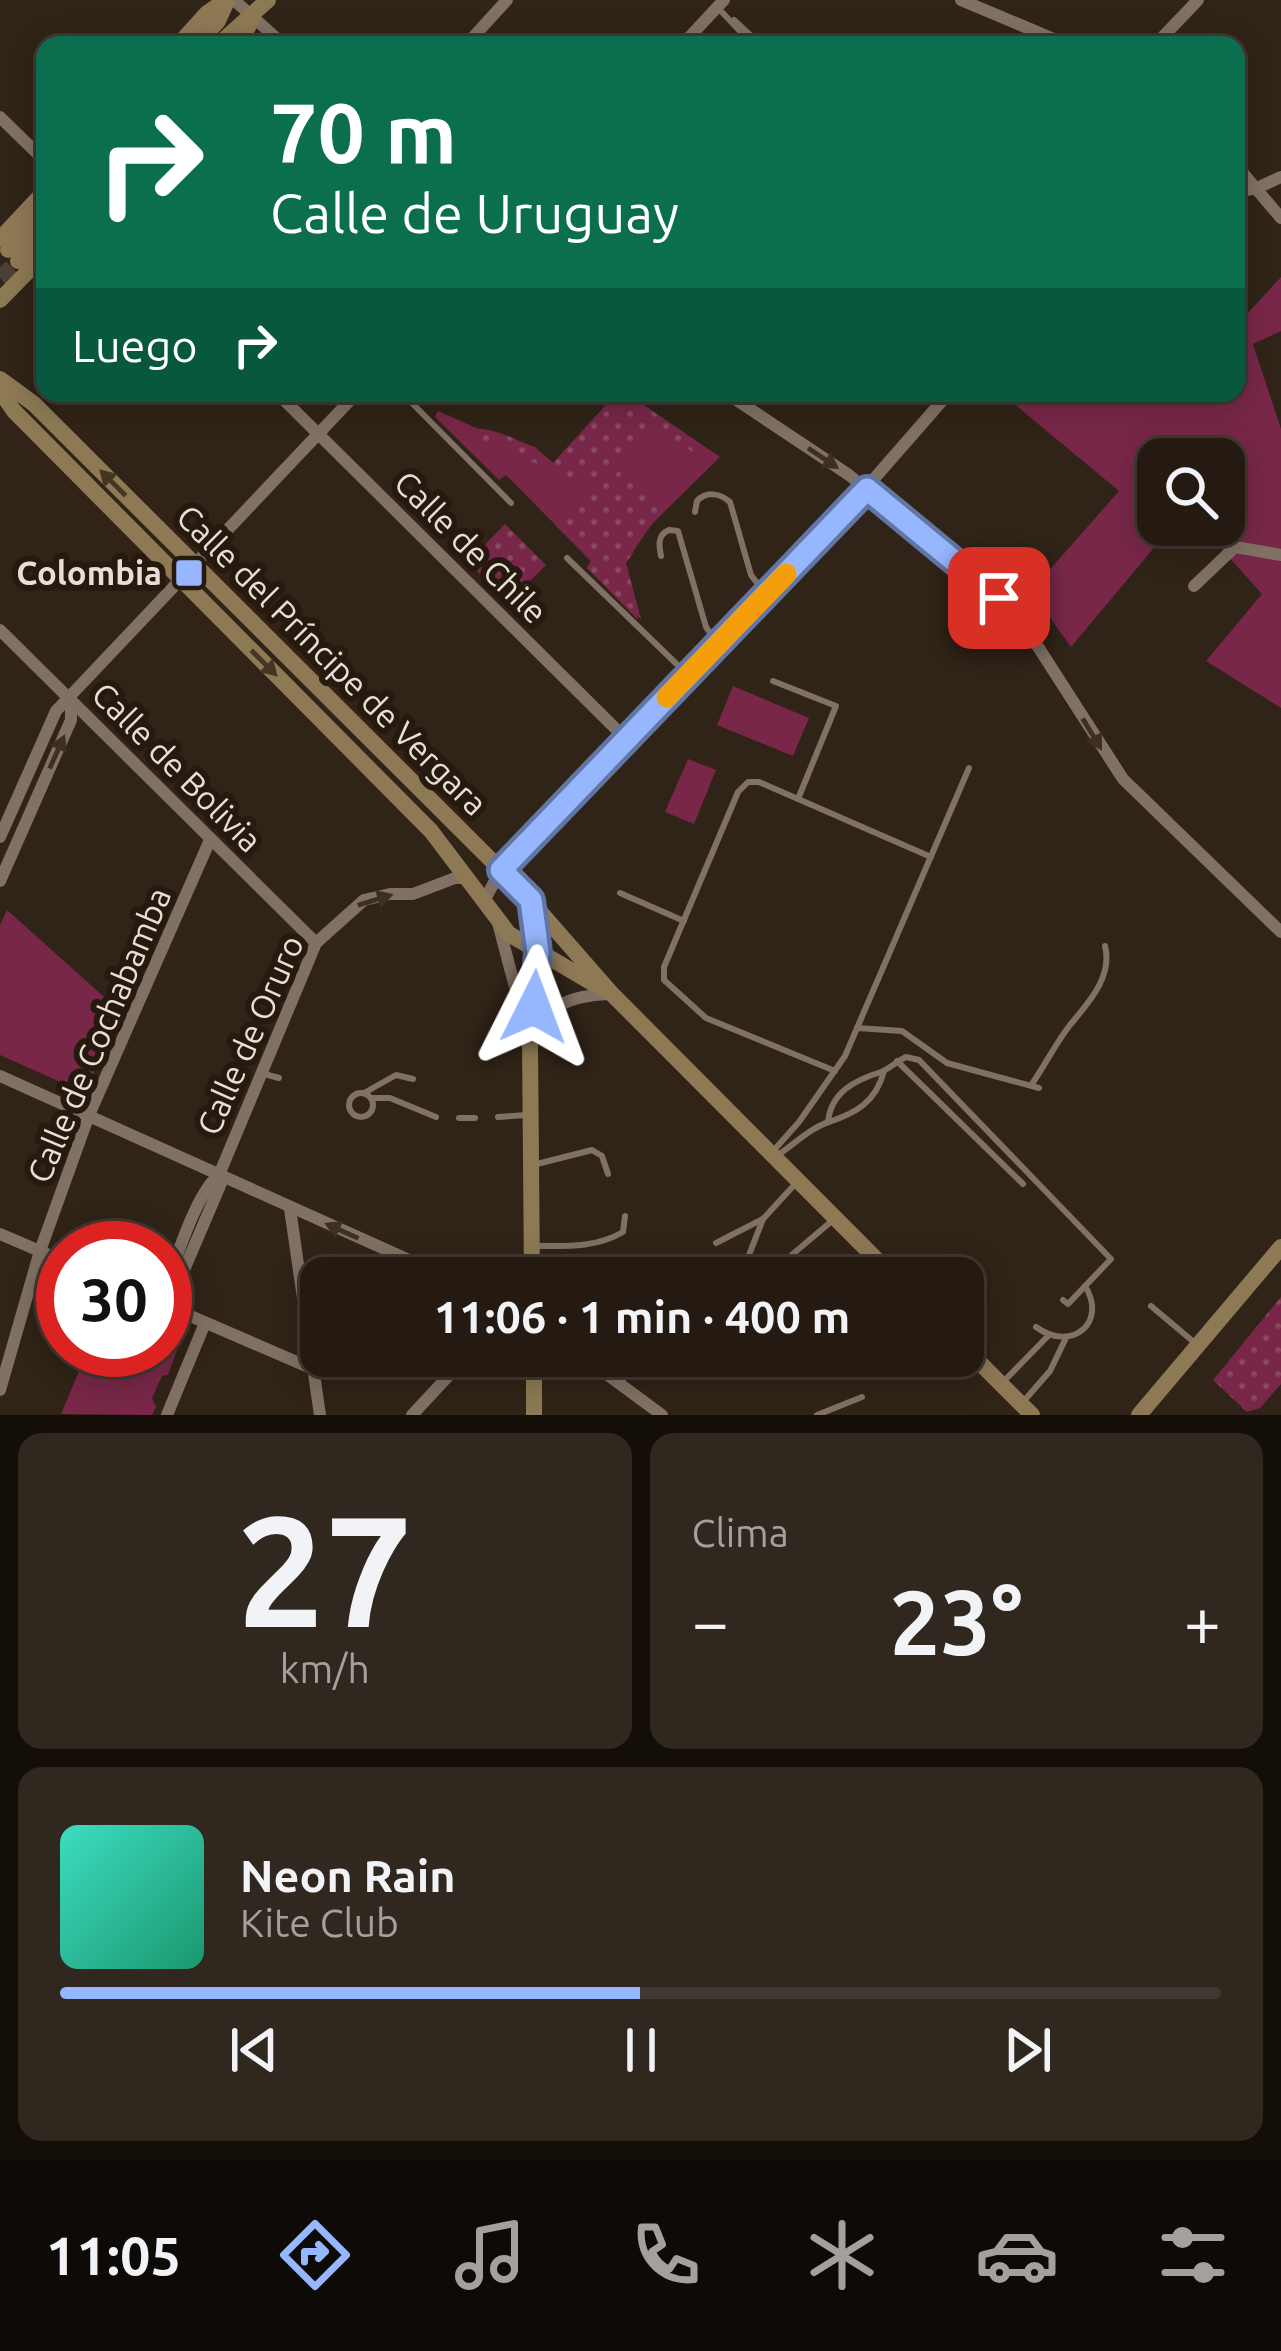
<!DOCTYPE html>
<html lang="es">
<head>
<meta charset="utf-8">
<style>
	body { margin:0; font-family:Ubuntu,sans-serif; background:#30271f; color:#f1f3f6; height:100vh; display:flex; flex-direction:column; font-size:45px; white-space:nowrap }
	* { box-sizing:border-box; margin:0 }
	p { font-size:39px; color:#a3a19f }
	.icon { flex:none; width:66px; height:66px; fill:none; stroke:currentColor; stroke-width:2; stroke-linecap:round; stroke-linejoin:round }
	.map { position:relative; height:1415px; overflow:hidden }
	.drawer { display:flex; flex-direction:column; gap:18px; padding:18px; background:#140e09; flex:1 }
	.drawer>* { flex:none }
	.top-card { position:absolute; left:36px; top:36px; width:1209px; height:366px; border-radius:24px; box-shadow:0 6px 30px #0003,0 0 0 3px #413831; background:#0b6e4f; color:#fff; overflow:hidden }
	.controls { position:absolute; left:1137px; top:438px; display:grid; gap:24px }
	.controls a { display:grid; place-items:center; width:108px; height:108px; border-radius:24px; background:#241a11; box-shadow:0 6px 30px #0003,0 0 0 3px #413831; font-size:60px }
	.speed { position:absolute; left:36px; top:1221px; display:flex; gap:24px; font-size:60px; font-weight:700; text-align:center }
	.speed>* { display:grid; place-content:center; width:156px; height:156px; border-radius:50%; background:#241a11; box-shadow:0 6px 30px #0003,0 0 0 3px #413831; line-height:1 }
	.speed .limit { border:18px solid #d22; background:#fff; color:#111 }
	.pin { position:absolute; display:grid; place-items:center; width:102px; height:102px; color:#fff; margin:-51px; border-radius:24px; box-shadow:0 6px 18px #0006 }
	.me { position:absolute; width:132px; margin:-66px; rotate:3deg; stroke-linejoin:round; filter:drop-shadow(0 0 9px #0008) }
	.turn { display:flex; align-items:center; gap:42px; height:252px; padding:0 36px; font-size:54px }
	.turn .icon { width:156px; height:156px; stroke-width:2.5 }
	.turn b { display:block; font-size:84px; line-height:102px }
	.then { display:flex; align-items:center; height:114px; padding:0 36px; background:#0003; gap:24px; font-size:45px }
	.big { font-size:90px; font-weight:700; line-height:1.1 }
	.drawer .tile { flex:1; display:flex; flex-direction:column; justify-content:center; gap:18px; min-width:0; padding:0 42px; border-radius:24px; background:#30271f }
	.drawer .dial { align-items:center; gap:0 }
	.dial b { font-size:156px; line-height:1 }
	.song { display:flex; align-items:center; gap:36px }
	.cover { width:144px; height:144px; border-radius:18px; background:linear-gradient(135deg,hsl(170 70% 55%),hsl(160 70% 35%)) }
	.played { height:12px; border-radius:6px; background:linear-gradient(90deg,#96b6fd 50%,#413831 50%) }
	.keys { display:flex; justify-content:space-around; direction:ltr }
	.heat { display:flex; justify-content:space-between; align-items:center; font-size:66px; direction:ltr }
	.drawer .tiles { flex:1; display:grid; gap:18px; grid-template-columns:1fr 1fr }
	.tile:last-child { grid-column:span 2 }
	.trip { position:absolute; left:300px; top:1257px; width:684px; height:120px; border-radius:24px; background:#241a11; box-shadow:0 6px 30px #0003,0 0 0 3px #413831; font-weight:700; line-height:120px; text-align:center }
	.dock { display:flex; height:192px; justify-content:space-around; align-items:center; background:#0e0a07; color:#a3a19f }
	.dock .icon { width:84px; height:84px }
	.dock .current { color:#96b6fd }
	.dock b { font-size:54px; color:#f1f3f6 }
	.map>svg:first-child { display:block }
	.green { fill:#782748 }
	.garden { fill:url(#garden-dots) }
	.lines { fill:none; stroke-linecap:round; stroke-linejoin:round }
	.secondary-tunnel { stroke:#4c3f34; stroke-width:16; stroke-dasharray:16 8; stroke-linecap:butt }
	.lane { stroke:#817164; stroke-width:6 }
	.street { stroke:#817164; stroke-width:12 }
	.secondary { stroke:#8d7954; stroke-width:16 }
	.oneway { fill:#3d2f24 }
	.oneway2 { fill:#453623 }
	.route-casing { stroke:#6276a4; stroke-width:30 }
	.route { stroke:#96b6fd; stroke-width:21 }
	.slow { stroke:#f59e0b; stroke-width:21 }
	.poi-dot { fill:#96b6fd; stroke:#26190e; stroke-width:4.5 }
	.labels { text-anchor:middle; stroke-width:12; stroke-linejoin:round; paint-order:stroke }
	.street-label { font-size:33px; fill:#e8dfd8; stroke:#26190e }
	.poi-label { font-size:33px; font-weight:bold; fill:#e8dfd8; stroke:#26190e; text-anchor:end }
</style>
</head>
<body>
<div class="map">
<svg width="1281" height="1415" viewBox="0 0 1281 1415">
	<defs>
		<pattern id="garden-dots" width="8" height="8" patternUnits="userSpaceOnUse" patternTransform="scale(3)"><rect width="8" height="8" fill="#782748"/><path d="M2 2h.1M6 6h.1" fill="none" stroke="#8b4662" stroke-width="1.8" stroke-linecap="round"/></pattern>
	</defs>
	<rect width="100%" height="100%" fill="#302317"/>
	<g class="green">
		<path d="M1281,277V331L1253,344L1281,429V708L1206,661L1262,594L1200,525H1224V459H1158V525H1173L1071,647L1031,591L1119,491L1001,393H1236V326Z"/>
		<path d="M617,393H626L720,457L649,527L626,563L638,620L587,568L591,561L506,475L499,480L435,417L438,411L485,432L490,430L535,447L553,463Z"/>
		<path d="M733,686L809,718L793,756L717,725Z"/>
		<path d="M688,759L716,770L694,824L665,812Z"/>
		<path d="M7,910L121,1012L85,1093L0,1055V925Z"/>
		<path d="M165,1329L182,1336L168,1375L162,1376L152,1398L156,1407L152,1415L61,1414L88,1350H165Z"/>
	</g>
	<g class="garden">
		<path d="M617,393H626L699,443L693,452L663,432L652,431L588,483L578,482L478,438L466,429C491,425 528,442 553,463Z"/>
		<path d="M626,465L666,505L637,545L588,498Z"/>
		<path d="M583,503L633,553L626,563L641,619L587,568L591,561L555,525Z"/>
		<path d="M505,524L546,565L508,603L468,562Z"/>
		<path d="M1281,1297V1384L1260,1408L1247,1412L1213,1380Z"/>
	</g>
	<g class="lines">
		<path class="secondary-tunnel" d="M0,278L18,261"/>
		<g class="lane">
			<path d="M719,9L753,45"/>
			<path d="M734,20L761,45"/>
			<path d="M402,393L511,503"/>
			<path d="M695,512L697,501C706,491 720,493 730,502L751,575L766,595"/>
			<path d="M661,556C659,546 657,535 669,530L678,531L706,627L718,644"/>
			<path d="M567,558L688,675"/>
			<path d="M773,681L836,706L798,799"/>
			<path d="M620,893L684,921"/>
			<path d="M857,1028L902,1031L947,1063L1039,1088"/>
			<path d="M897,1061L1023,1184"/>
			<path d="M835,1071L706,1018L664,980V967L738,792L748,782H759L931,857"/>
			<path d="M261,1073L279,1078"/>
			<path d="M1032,1084C1045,1065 1056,1043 1070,1025C1088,1003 1113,977 1105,946"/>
			<circle cx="361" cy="1105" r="12"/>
			<path d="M364,1093L396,1075L413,1079"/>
			<path d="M372,1098H390L436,1117"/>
			<path d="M498,1117L527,1115"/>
			<path d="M459,1118H475"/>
			<path d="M828,1122C831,1092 855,1080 881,1072C889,1069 897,1061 906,1057L919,1060L1111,1259L1068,1304L1063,1300"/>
			<path d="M774,1150L799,1122L845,1056L969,768"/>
			<path d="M778,1155C793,1145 812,1127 829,1122C856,1113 876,1102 884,1071"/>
			<path d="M533,1165L592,1150L602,1156L608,1174"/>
			<path d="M716,1243L763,1219"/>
			<path d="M535,1246C566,1246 596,1248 623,1232L625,1216"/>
			<path d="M740,1278L763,1219L796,1183"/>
			<path d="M781,1278V1264L833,1220"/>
			<path d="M1151,1306L1195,1343"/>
			<path d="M1036,1327C1072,1353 1108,1322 1085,1286"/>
			<path d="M927,1369L941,1356"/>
			<path d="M611,1373L621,1356"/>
			<path d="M851,1374L892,1356"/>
			<path d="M622,1381L633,1356"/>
			<path d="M1003,1382L1048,1336"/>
			<path d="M1023,1402L1050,1371L1065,1340"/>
			<path d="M817,1415L862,1397"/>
		</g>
		<g class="street">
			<path d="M234,0L284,45"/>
			<path d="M961,0L1068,45"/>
			<path d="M466,45L507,0"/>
			<path d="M682,45L724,0"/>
			<path d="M1155,45L1198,0"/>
			<path d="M0,117L45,161"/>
			<path d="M1236,165L1281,218"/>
			<path d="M1236,192L1257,188L1281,177"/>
			<path d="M277,393L626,739"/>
			<path d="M726,393L849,475L999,599L1033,639L1123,779L1281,932"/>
			<path d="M1194,586L1235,547L1281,555"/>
			<path d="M0,630L316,943"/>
			<path d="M0,837L56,711L357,393"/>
			<path d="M0,881L71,720V699"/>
			<path d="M485,899L501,870L831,528L949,393"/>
			<path d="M498,923L528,1036"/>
			<path d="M533,1036C552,1003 571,996 608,994"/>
			<path d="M530,1043L539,972L531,901"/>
			<path d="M0,1076L449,1278"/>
			<path d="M290,1209L320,1415"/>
			<path d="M0,1234L63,1261"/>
			<path d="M165,1287C177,1258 196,1193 219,1175L316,943L364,900L390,894H413L455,878H469"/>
			<path d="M165,1304L172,1298L222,1181L219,1175"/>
			<path d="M165,1305L313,1369"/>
			<path d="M582,1356L662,1415"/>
			<path d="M534,1374L556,1367L596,1370"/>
			<path d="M0,1390L40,1251L89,1115L210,840"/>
			<path d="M167,1415L205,1323"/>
			<path d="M412,1415L467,1356"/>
		</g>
		<g class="secondary">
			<path d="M178,45L207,13L226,0"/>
			<path d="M196,45L218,21L227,1"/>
			<path d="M218,45L268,0"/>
			<path d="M238,45L253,18"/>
			<path d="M0,239L45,191"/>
			<path d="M8,250L45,210"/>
			<path d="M18,261L45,231"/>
			<path d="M0,300L45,254"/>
			<path d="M0,379L34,404L521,890L612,994L895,1278"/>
			<path d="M0,391L14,411L431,831L509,934L601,988"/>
			<path d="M530,1043L532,1278"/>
			<path d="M963,1346L1032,1415"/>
			<path d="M534,1356V1415"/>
			<path d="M1139,1415L1281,1247"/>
		</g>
	</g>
	<defs><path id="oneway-solid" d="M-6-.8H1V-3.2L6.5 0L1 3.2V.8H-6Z" transform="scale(3)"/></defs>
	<g class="oneway">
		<use href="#oneway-solid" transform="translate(823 458) rotate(34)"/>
		<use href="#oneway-solid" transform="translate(1092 734) rotate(59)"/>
		<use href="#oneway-solid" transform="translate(57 752) rotate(-66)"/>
		<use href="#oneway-solid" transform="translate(375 900) rotate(-17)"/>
		<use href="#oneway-solid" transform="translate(342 1231) rotate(-156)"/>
	</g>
	<g class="oneway2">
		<use href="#oneway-solid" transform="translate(113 483) rotate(-135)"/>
		<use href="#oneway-solid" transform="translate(264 663) rotate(45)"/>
	</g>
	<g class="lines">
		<defs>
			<path id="route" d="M534,1007L538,952L531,900L501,870L867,489L999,598"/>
		</defs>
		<use href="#route" class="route-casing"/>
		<use href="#route" class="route"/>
		<path class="slow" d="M667,697L786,574"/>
	</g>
	<rect class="poi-dot" x="174" y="558" width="30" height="30" rx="6"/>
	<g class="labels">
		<g class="street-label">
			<text transform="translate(471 547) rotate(45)" y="12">Calle de Chile</text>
			<text transform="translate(332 660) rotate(45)" y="12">Calle del Príncipe de Vergara</text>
			<text transform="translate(177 767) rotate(45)" y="12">Calle de Bolivia</text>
			<text transform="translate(99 1035) rotate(-67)" y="12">Calle de Cochabamba</text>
			<text transform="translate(250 1035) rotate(-66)" y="12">Calle de Oruro</text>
		</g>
		<g class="poi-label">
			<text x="162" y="585">Colombia</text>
		</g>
	</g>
</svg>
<div class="controls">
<a><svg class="icon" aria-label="search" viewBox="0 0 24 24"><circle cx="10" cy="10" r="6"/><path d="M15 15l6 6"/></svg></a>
</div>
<div class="speed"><div class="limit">30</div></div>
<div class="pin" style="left:999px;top:598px;background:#d93025"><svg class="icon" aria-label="arrive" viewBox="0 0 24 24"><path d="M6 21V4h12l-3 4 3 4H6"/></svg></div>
<svg class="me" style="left:534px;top:1007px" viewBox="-20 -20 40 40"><path d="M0-17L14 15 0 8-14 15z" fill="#96b6fd" stroke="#fff" stroke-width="4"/></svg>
<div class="trip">11:06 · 1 min · 400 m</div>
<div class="top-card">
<div class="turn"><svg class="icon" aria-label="right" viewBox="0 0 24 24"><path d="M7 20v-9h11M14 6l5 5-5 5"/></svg><div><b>70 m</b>Calle de Uruguay</div></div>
<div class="then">Luego<svg class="icon" aria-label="right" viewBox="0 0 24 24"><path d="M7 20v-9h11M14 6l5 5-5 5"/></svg></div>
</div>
</div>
<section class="drawer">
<div class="tiles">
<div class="tile dial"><b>27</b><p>km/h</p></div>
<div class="tile"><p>Clima</p>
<div class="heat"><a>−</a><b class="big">23°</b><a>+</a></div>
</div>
<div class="tile">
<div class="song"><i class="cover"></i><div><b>Neon Rain</b><p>Kite Club</p></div></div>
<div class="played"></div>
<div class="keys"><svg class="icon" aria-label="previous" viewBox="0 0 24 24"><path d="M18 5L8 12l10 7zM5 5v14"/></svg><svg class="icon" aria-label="pause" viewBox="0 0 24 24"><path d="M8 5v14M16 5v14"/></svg><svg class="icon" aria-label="next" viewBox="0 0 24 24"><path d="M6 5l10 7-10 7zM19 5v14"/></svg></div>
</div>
</div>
</section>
<nav class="dock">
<b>11:05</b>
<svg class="icon current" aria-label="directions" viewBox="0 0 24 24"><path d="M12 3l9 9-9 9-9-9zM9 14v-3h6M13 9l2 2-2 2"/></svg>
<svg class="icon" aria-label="music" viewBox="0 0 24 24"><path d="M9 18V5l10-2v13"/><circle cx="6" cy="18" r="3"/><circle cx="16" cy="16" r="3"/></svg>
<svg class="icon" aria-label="phone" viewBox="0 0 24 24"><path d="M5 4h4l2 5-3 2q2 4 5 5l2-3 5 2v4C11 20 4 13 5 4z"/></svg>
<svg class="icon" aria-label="climate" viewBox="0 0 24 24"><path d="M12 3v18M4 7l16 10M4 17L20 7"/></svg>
<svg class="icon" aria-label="car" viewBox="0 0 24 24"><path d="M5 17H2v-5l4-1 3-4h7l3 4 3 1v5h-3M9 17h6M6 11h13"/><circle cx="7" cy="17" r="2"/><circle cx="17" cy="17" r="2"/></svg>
<svg class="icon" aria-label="filters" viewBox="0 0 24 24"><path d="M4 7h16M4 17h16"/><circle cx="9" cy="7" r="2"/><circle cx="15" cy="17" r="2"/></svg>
</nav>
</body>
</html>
